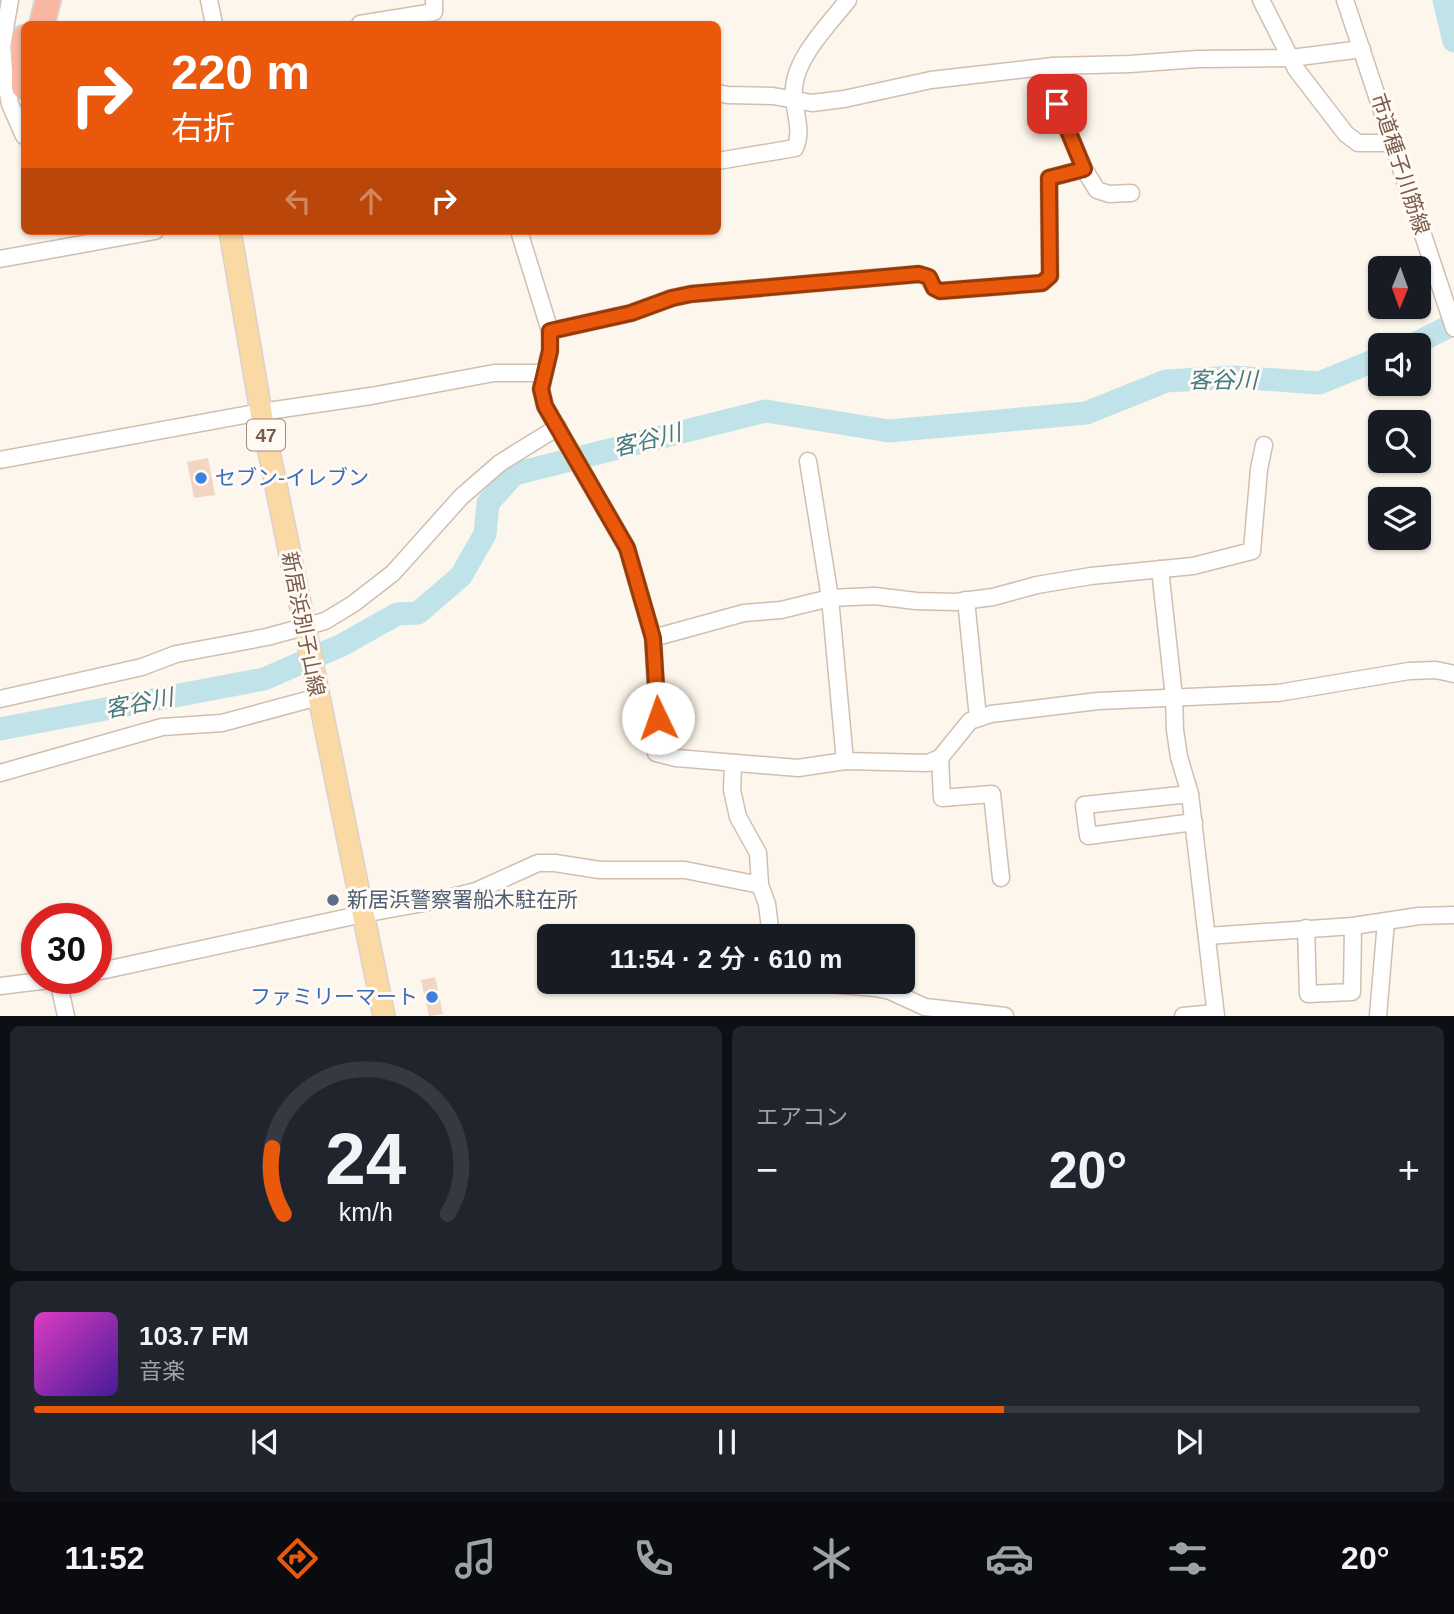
<!DOCTYPE html>
<html lang="ja">
<head>
<meta charset="utf-8">
<style>
	body { margin:0; font-family:Arial,"Noto Sans JP",sans-serif; background:#20242c; color:#f1f3f6; height:100vh; display:flex; flex-direction:column; font-size:26px; white-space:nowrap }
	* { box-sizing:border-box; margin:0 }
	p { font-size:23px; color:#9ea1a6 }
	.icon { flex:none; width:38px; height:38px; fill:none; stroke:currentColor; stroke-width:2; stroke-linecap:round; stroke-linejoin:round }
	.map { position:relative; height:1016px; overflow:hidden }
	.drawer { display:flex; flex-direction:column; gap:10px; padding:10px; background:#0d0f14; flex:1 }
	.drawer>* { flex:none }
	.banner { position:absolute; left:21px; top:21px; width:700px; height:214px; border-radius:10px; box-shadow:0 2px 5px #0004; background:#ea580c; color:#fff; overflow:hidden }
	.needle { width:46px; rotate:181deg }
	.fabs { position:absolute; left:1368px; top:256px; display:grid; gap:14px }
	.fabs a { display:grid; place-items:center; width:63px; height:63px; border-radius:10px; background:#171b24; box-shadow:0 2px 5px #0004; font-size:35px }
	.speed { position:absolute; left:21px; top:903px; display:flex; gap:14px; font-size:35px; font-weight:700; text-align:center }
	.speed>* { display:grid; place-content:center; width:91px; height:91px; border-radius:50%; background:#171b24; box-shadow:0 2px 5px #0004; line-height:1 }
	.speed .limit { border:10px solid #d22; background:#fff; color:#111 }
	.pin { position:absolute; display:grid; place-items:center; width:60px; height:60px; color:#fff; margin:-30px; border-radius:14px; box-shadow:0 4px 10px #0006 }
	.me { position:absolute; width:77px; margin:-38px; rotate:357deg; stroke-linejoin:round; filter:drop-shadow(0 0 5px #0008) }
	.turn { display:flex; align-items:center; gap:24px; height:147px; padding:0 35px; font-size:32px }
	.turn .icon { width:91px; height:91px; stroke-width:2.5 }
	.turn b { display:block; font-size:49px; line-height:60px }
	.lanes { display:flex; align-items:center; height:66px; padding:0 35px; background:#0003; justify-content:center; gap:35px; direction:ltr }
	.lanes .off { opacity:.35 }
	.big { font-size:52px; font-weight:600; line-height:1.1 }
	.drawer .widget { flex:1; display:flex; flex-direction:column; justify-content:center; gap:10px; min-width:0; padding:0 24px; border-radius:10px; background:#20242c }
	.drawer .dial { align-items:center; gap:0 }
	.dial svg { height:182px; overflow:visible; fill:none; stroke:#363941; stroke-width:7; stroke-linecap:round; text-anchor:middle }
	.dial text { fill:#f1f3f6; stroke:none }
	.song { display:flex; align-items:center; gap:21px }
	.cover { width:84px; height:84px; border-radius:10px; background:linear-gradient(135deg,hsl(310 70% 55%),hsl(260 70% 35%)) }
	.played { height:7px; border-radius:4px; background:linear-gradient(90deg,#ea580c 70%,#363941 70%) }
	.keys { display:flex; justify-content:space-around; direction:ltr }
	.heat { display:flex; justify-content:space-between; align-items:center; font-size:38px; direction:ltr }
	.drawer .tiles { flex:1; display:grid; gap:10px; grid-template-columns:1fr 1fr }
	.widget:last-child { grid-column:span 2 }
	.trip { position:absolute; left:537px; top:924px; width:378px; height:70px; border-radius:10px; background:#171b24; box-shadow:0 2px 5px #0004; font-weight:600; line-height:70px; text-align:center }
	.menu { display:flex; height:112px; justify-content:space-around; align-items:center; background:#090b0e; color:#9ea1a6 }
	.menu .icon { width:49px; height:49px }
	.menu .current { color:#ea580c }
	.menu b { font-size:32px; color:#f1f3f6 }
	.map>svg:first-child { display:block }
	.lines { fill:none; stroke-linecap:round; stroke-linejoin:round }
	.river { stroke:#bfe3e8; stroke-width:23 }
	.building { fill:#f3d5c3 }
	.minor-casing { stroke:#d1beb0; stroke-width:19 }
	.major-casing { stroke:#dad1cd; stroke-width:24 }
	.highway-casing { stroke:#dad1cd; stroke-width:28 }
	.minor { stroke:#fff; stroke-width:16 }
	.major { stroke:#fbd9a5; stroke-width:21 }
	.highway { stroke:#f7b7a3; stroke-width:24 }
	.route-casing { stroke:#983908; stroke-width:18 }
	.route { stroke:#ea580c; stroke-width:12 }
	.shop-dot { fill:#3f7fe0; stroke:#fffaf3; stroke-width:2.5 }
	.service-dot { fill:#5c6f8a; stroke:#fffaf3; stroke-width:2.5 }
	.labels { text-anchor:middle; stroke-width:6; stroke-linejoin:round; paint-order:stroke }
	.shield { fill:#fffaf3; stroke:#a28b7f; stroke-width:2 }
	.shield-label { font-size:19px; font-weight:bold; fill:#7a5c4d }
	.street-label { font-size:21px; fill:#7a5c4d; stroke:#fffaf3 }
	.shop-label { font-size:21px; fill:#366cbe; stroke:#fffaf3; text-anchor:start }
	.service-label { font-size:21px; fill:#4e5e75; stroke:#fffaf3; text-anchor:start }
	.water-label { font-size:23px; font-style:italic; fill:#437c86; stroke:#fffaf3 }
</style>
</head>
<body>
<div class="map">
<svg width="1454" height="1016" viewBox="0 0 1454 1016">
	<rect width="100%" height="100%" fill="#fdf6ec"/>
	<g class="lines">
		<g class="river">
			<path d="M1444,0L1454,41"/>
			<path d="M1412,345L1454,324"/>
			<path d="M0,729L264,679L342,645L397,614L418,613L461,576L485,534L488,503L514,474L766,411L889,431L1086,413L1166,381L1233,377L1319,383L1381,358"/>
		</g>
	</g>
	<g class="building">
		<path d="M208,458L215,495L194,498L187,462Z"/>
		<path d="M435,977L443,1014L429,1016L421,980Z"/>
	</g>
	<g class="lines">
		<defs>
			<g id="minor">
				<path d="M209,0L214,24"/>
				<path d="M1261,0L1296,69L1346,134L1358,143H1394"/>
				<path d="M1345,0L1454,328"/>
				<path d="M360,24L434,12V0"/>
				<path d="M1053,66L1057,104L1084,169L1097,190L1109,194L1131,193"/>
				<path d="M0,72H4L10,104L24,136"/>
				<path d="M4,72L2,46L10,0"/>
				<path d="M718,93L728,95L773,96L812,103L844,99L931,80L1053,66L1130,64L1198,59L1291,58L1362,49"/>
				<path d="M718,161L795,148C804,129 792,109 794,88C796,57 829,24 848,0"/>
				<path d="M519,231L550,331V351L541,389L545,406L627,548L653,638L659,741L656,753L676,758L798,768L845,761L928,763L940,758L970,721L991,714L1098,701L1278,693L1409,671L1436,670L1454,674"/>
				<path d="M0,259L155,231"/>
				<path d="M550,331L631,313L672,298L691,294L919,274L928,277L934,288L940,291L1042,283L1050,276L1049,178L1084,169"/>
				<path d="M0,460L261,412L371,396L494,373H543"/>
				<path d="M808,461L830,598L845,761"/>
				<path d="M1160,569L1174,697L1175,730L1179,757L1190,794L1216,1016"/>
				<path d="M966,600L978,718"/>
				<path d="M653,638L744,613L781,610L830,598L875,596L916,601L955,602L993,597L1037,585L1091,576L1193,566L1252,551L1259,469L1264,445"/>
				<path d="M0,699L142,667L176,654L267,637L325,621L353,604L393,573L461,497L500,463L558,427"/>
				<path d="M940,758L942,798L992,794L1001,878"/>
				<path d="M733,763L732,790L738,817L758,853L760,885L767,904L771,936"/>
				<path d="M0,773L162,727L222,723L318,697"/>
				<path d="M1190,794L1084,805L1088,836L1194,822"/>
				<path d="M1306,928L1308,994L1352,992L1353,926"/>
				<path d="M1207,936L1353,926L1419,916L1454,915"/>
				<path d="M96,972L363,914L440,900L476,891L538,863H555L600,870H685L760,885"/>
				<path d="M58,980L66,1016"/>
				<path d="M805,982L876,988L890,991L925,1007L1005,1016"/>
				<path d="M0,986L65,978"/>
				<path d="M1183,1016L1215,1013"/>
				<path d="M1378,1016L1386,921"/>
			</g>
			<path id="major" d="M230,231L261,412L384,1016"/>
			<g id="highway">
				<path d="M42,24L48,0"/>
				<path d="M24,38V87"/>
			</g>
		</defs>
		<use href="#minor" class="minor-casing"/>
		<use href="#major" class="major-casing"/>
		<use href="#highway" class="highway-casing"/>
		<use href="#minor" class="minor"/>
		<use href="#major" class="major"/>
		<use href="#highway" class="highway"/>
	</g>
	<g class="lines">
		<defs>
			<path id="route" d="M658,718L653,638L627,548L545,406L541,389L550,351V331L631,313L672,298L691,294L919,274L929,277L934,288L940,291L1042,283L1050,276L1049,178L1084,169L1057,104"/>
		</defs>
		<use href="#route" class="route-casing"/>
		<use href="#route" class="route"/>
	</g>
	<g class="shop-dot">
		<circle cx="201" cy="478" r="7"/>
		<circle cx="432" cy="997" r="7"/>
	</g>
	<circle class="service-dot" cx="333" cy="900" r="7"/>
	<g class="labels">
		<rect class="shield" x="247" y="419.5" width="38" height="31" rx="5"/>
		<g class="shield-label">
			<text x="266" y="442">47</text>
		</g>
		<g class="street-label">
			<text transform="translate(1400 164) rotate(72)" y="7">市道種子川筋線</text>
			<text transform="translate(303 624) rotate(79)" y="7">新居浜別子山線</text>
		</g>
		<g class="shop-label">
			<text x="215" y="485">セブン-イレブン</text>
			<text x="418" y="1004" text-anchor="end">ファミリーマート</text>
		</g>
		<g class="service-label">
			<text x="347" y="907">新居浜警察署船木駐在所</text>
		</g>
		<g class="water-label">
			<text x="1223" y="388">客谷川</text>
			<text transform="translate(647 440) rotate(-14)" y="8">客谷川</text>
			<text transform="translate(139 703) rotate(-11)" y="8">客谷川</text>
		</g>
	</g>
</svg>
<div class="fabs">
<a><svg class="needle" viewBox="-14 -14 28 28"><path d="M0-13l5 13h-10z" fill="#e53935"/><path d="M0 13l5-13h-10z" fill="#9ea1a6"/></svg></a>
<a><svg class="icon" aria-label="sound" viewBox="0 0 24 24"><path d="M4 9h4l5-4v14l-5-4H4zM17 9q2 3 0 6"/></svg></a>
<a><svg class="icon" aria-label="search" viewBox="0 0 24 24"><circle cx="10" cy="10" r="6"/><path d="M15 15l6 6"/></svg></a>
<a><svg class="icon" aria-label="layers" viewBox="0 0 24 24"><path d="M12 4l9 5-9 5-9-5zM3 14l9 5 9-5"/></svg></a>
</div>
<div class="speed"><div class="limit">30</div></div>
<div class="pin" style="left:1057px;top:104px;background:#d93025"><svg class="icon" aria-label="arrive" viewBox="0 0 24 24"><path d="M6 21V4h12l-3 4 3 4H6"/></svg></div>
<svg class="me" style="left:658px;top:718px" viewBox="-20 -20 40 40"><circle r="19" fill="#fff"/><path d="M0-13L10 11 0 6-10 11z" fill="#ea580c"/></svg>
<div class="trip">11:54 · 2 分 · 610 m</div>
<div class="banner">
<div class="turn"><svg class="icon" aria-label="right" viewBox="0 0 24 24"><path d="M7 20v-9h11M14 6l5 5-5 5"/></svg><div><b>220 m</b>右折</div></div>
<div class="lanes"><svg class="icon off" aria-label="left" viewBox="0 0 24 24"><path d="M17 20v-9H6M10 6l-5 5 5 5"/></svg><svg class="icon off" aria-label="ahead" viewBox="0 0 24 24"><path d="M12 20V5M6 11l6-6 6 6"/></svg><svg class="icon" aria-label="right" viewBox="0 0 24 24"><path d="M7 20v-9h11M14 6l5 5-5 5"/></svg></div>
</div>
</div>
<section class="drawer">
<div class="tiles">
<div class="widget dial"><svg viewBox="0 0 100 80">
<path d="M14 69A42 42 0 1 1 86 69"/>
<path d="M14 69A42 42 0 0 1 9 40" stroke="#ea580c"/>
<text x="50" y="56" font-size="32" font-weight="700">24</text>
<text x="50" y="72" font-size="11">km/h</text>
</svg></div>
<div class="widget"><p>エアコン</p>
<div class="heat"><a>−</a><b class="big">20°</b><a>+</a></div>
</div>
<div class="widget">
<div class="song"><i class="cover"></i><div><b>103.7 FM</b><p>音楽</p></div></div>
<div class="played"></div>
<div class="keys"><svg class="icon" aria-label="previous" viewBox="0 0 24 24"><path d="M18 5L8 12l10 7zM5 5v14"/></svg><svg class="icon" aria-label="pause" viewBox="0 0 24 24"><path d="M8 5v14M16 5v14"/></svg><svg class="icon" aria-label="next" viewBox="0 0 24 24"><path d="M6 5l10 7-10 7zM19 5v14"/></svg></div>
</div>
</div>
</section>
<nav class="menu">
<b>11:52</b>
<svg class="icon current" aria-label="directions" viewBox="0 0 24 24"><path d="M12 3l9 9-9 9-9-9zM9 14v-3h6M13 9l2 2-2 2"/></svg>
<svg class="icon" aria-label="music" viewBox="0 0 24 24"><path d="M9 18V5l10-2v13"/><circle cx="6" cy="18" r="3"/><circle cx="16" cy="16" r="3"/></svg>
<svg class="icon" aria-label="phone" viewBox="0 0 24 24"><path d="M5 4h4l2 5-3 2q2 4 5 5l2-3 5 2v4C11 20 4 13 5 4z"/></svg>
<svg class="icon" aria-label="climate" viewBox="0 0 24 24"><path d="M12 3v18M4 7l16 10M4 17L20 7"/></svg>
<svg class="icon" aria-label="car" viewBox="0 0 24 24"><path d="M5 17H2v-5l4-1 3-4h7l3 4 3 1v5h-3M9 17h6M6 11h13"/><circle cx="7" cy="17" r="2"/><circle cx="17" cy="17" r="2"/></svg>
<svg class="icon" aria-label="filters" viewBox="0 0 24 24"><path d="M4 7h16M4 17h16"/><circle cx="9" cy="7" r="2"/><circle cx="15" cy="17" r="2"/></svg>
<b>20°</b>
</nav>
</body>
</html>
